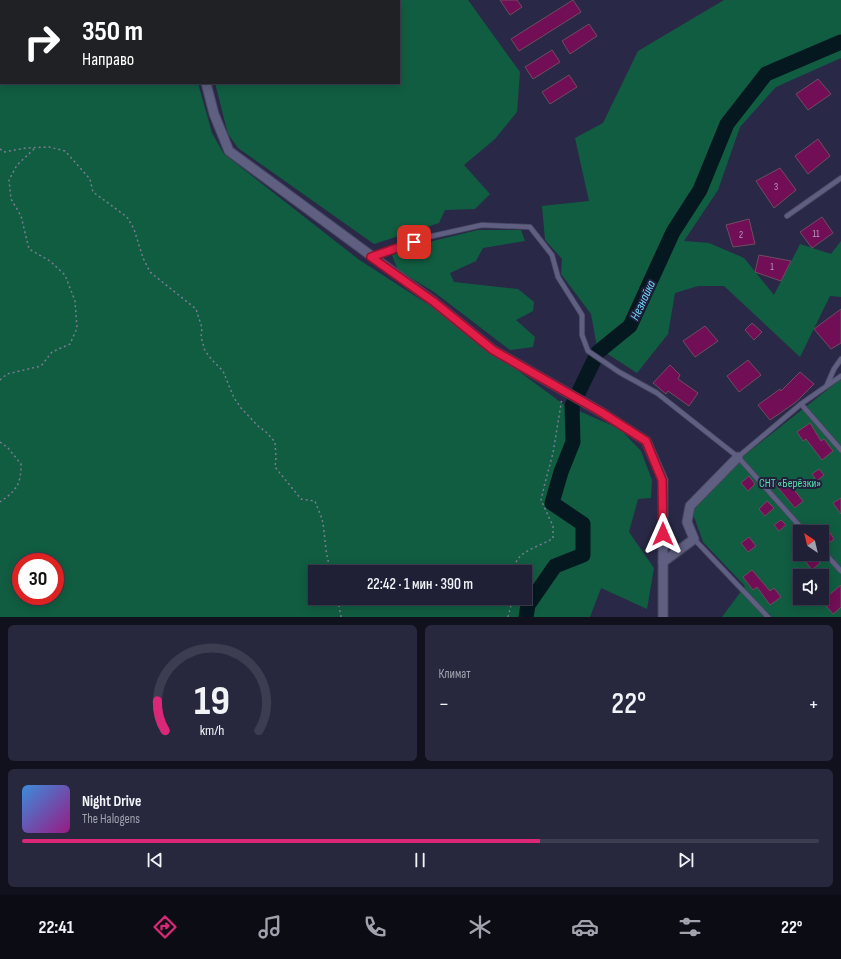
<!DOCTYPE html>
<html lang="ru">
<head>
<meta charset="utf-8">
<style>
	body { margin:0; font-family:"Sofia Sans Condensed",sans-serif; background:#27273d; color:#f1f3f6; height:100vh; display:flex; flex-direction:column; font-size:15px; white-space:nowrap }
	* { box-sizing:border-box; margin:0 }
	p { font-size:13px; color:#a1a2ad }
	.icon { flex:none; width:22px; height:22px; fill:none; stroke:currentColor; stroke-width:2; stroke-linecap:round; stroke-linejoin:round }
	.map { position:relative; height:617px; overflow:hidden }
	.panel { display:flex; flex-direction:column; gap:8px; padding:8px; background:#11111d; flex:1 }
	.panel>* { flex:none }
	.hud { position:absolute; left:0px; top:0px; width:400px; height:84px; box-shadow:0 2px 10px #0003,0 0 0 1px #3c3d50; background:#202124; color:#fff; overflow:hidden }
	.needle { width:26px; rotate:325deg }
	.buttons { position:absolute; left:793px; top:525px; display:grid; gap:8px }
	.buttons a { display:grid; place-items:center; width:36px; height:36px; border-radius:0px; background:#1f1f35; box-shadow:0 2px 10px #0003,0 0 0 1px #3c3d50; font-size:20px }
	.speed { position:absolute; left:12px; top:553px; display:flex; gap:8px; font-size:20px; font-weight:700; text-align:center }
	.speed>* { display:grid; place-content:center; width:52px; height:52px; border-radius:50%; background:#1f1f35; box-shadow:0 2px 10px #0003,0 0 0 1px #3c3d50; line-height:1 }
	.speed .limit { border:6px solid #d22; background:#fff; color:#111 }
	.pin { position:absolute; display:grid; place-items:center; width:34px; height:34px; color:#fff; margin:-17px; border-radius:8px; box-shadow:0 2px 6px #0006 }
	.me { position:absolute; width:44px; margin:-22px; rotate:0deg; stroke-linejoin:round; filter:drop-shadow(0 0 3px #0008) }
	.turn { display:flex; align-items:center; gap:14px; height:84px; padding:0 16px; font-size:18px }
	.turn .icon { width:52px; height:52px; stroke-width:2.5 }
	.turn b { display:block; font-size:28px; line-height:34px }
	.big { font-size:30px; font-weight:600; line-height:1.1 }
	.panel .tile { flex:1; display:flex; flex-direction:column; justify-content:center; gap:6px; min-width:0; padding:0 14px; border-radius:6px; background:#27273d }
	.panel .dial { align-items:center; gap:0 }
	.dial svg { height:104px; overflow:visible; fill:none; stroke:#3c3d50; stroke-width:7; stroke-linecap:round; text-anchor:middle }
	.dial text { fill:#f1f3f6; stroke:none }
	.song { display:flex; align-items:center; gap:12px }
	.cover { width:48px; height:48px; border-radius:6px; background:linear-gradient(135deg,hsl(210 70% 55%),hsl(310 70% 35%)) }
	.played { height:4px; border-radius:2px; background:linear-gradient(90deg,#db2777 65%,#3c3d50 65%) }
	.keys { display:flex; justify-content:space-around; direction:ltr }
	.heat { display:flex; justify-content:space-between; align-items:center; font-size:22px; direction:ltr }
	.panel .tiles { flex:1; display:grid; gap:8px; grid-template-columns:1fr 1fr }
	.tile:last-child { grid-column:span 2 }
	.trip { position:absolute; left:308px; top:565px; width:224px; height:40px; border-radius:0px; background:#1f1f35; box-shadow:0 2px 10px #0003,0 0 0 1px #3c3d50; font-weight:600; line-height:40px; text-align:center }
	.tab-bar { display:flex; height:64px; justify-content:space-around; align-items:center; background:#0c0c15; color:#a1a2ad }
	.tab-bar .icon { width:28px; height:28px }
	.tab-bar .current { color:#db2777 }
	.tab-bar b { font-size:18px; color:#f1f3f6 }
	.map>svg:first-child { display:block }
	.green { fill:#115d42; fill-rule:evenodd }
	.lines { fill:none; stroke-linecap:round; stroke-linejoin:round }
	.river { stroke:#05181f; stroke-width:15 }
	.building { fill:#720e55; stroke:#6e4c60 }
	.lane-casing { stroke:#47455f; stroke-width:6 }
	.street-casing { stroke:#47455f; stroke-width:11 }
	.path { stroke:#7b7b94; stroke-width:1.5; stroke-dasharray:2 3; stroke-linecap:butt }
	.lane { stroke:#5f5f81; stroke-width:4.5 }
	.street { stroke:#5f5f81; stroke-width:9 }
	.route-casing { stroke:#92132f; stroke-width:10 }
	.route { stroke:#e11d48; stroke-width:7 }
	.labels { text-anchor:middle; stroke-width:4; stroke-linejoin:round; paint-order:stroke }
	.number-label { font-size:10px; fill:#b79fc0 }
	.park-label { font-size:12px; fill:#54dda7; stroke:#201f3c }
	.water-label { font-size:13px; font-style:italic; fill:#70d6fa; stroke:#201f3c }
</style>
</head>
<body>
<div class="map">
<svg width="841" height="617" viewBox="0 0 841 617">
	<rect width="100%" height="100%" fill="#292947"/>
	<g class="green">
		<path d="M0,0H177V1H1V83H198L212,133L224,154L358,259L435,309L563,404L620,429L641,451L652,480L651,498L638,499L629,532L654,568L647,609L601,588L590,617H0ZM21,562H55V596H21ZM315,572H525V598H315Z"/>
		<path d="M193,0H468L520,72L517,112L495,139L464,165L490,194L475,209L445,210L439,223L374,244L238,148L228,134L215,83H399V1Z"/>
		<path d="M724,0H841V58L776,87L740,127L718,190L684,241L709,243L744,258L774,295L800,244L831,254L841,241V297L830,296L800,357L724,286H698L675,293L668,334L637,373L597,347L591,314L561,274L562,259L545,240L542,206L589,201L575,138L603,123L638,51Z"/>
		<path d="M478,230H521L525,241L483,248L476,261L450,273L454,282L518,289L534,302L533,311L516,320L535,337L533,347L510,350L434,292L398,270L392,255L433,241Z"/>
		<path d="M841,379V617H722L745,586L703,542L692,511L742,457ZM800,532H822V554H800ZM800,576H822V598H800Z"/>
	</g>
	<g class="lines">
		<path class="river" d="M526,617L528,605L555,566L583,555V524L552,503L561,472L573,442L572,406L598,352L630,326L673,232L700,190L727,124L766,74L841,42"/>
	</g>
	<g class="building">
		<path d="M500,0H517L522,7L510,15Z"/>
		<path d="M573,0L581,12L519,51L511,39Z"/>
		<path d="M589,24L597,36L570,54L562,41Z"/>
		<path d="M552,50L560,62L533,79L525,67Z"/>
		<path d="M569,75L577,87L550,104L542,92Z"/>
		<path d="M818,79L831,94L808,110L796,94Z"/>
		<path d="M818,139L830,156L808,174L795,156Z"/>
		<path d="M780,168L796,190L774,208L756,181Z"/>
		<path d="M822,217L833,233L812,248L800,232Z"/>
		<path d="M749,219L755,244L733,247L726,225Z"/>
		<path d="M759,255L791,261L781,281L755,272Z"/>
		<path d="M841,309V343L831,349L814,329Z"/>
		<path d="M752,323L762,332L754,340L745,330Z"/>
		<path d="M705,326L718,341L695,357L683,341Z"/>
		<path d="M748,360L761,375L739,392L727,376Z"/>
		<path d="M670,365L680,375L678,379L698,393L689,406L668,391L666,394L653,383Z"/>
		<path d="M800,372L814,384L796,402L770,420L758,405L780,389L781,391Z"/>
		<path d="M810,423L821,441L824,439L833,451L822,460L806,439L803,441L797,432Z"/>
		<path d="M819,469L824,475L817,481L812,474Z"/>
		<path d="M749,476L755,484L748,491L741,483Z"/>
		<path d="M784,477L803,501L795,508L775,484Z"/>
		<path d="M841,498V514L833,503Z"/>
		<path d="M767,501L774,508L765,516L759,509Z"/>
		<path d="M781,520L786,525L779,531L774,525Z"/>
		<path d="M829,531L834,539L828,544L822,536Z"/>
		<path d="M749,537L756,546L748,552L741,543Z"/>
		<path d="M813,554L820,563L812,570L805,561Z"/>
		<path d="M752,570L770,591L774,588L781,597L770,605L757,587L753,590L743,577Z"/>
		<path d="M841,585V607L833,614L822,601Z"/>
	</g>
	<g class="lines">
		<defs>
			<g id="lane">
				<path d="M787,216L841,178"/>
				<path d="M373,256L428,237L482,225L530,227L552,255L558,277L582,315V335L588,351L619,372L657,393L738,457L805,532"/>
				<path d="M827,385L834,369L841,359"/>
				<path d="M801,404L841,450"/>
				<path d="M738,457L801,404L841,376"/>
				<path d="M694,539L768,617"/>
				<path d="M822,550L841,571"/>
			</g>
			<g id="street">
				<path d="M185,0V1"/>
				<path d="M206,83L214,114L229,151L434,302L493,350L601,412L646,441L663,480V617"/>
				<path d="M663,562L694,539L687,522L690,506L738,457"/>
			</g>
		</defs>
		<use href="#lane" class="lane-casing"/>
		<use href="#street" class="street-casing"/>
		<g class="path">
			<path d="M0,149L4,152L26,148L49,147L65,151L90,179L93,192L127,217L134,229L143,258L150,272L196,309L202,328L201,337L205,351L212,360L223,371L234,398L241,408L258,426L266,432L275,442L276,458L275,467L301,499L315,501C317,507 320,513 322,519C326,535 324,559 333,572"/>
			<path d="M0,380L7,374L41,366L52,352L70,344L77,328L75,301L65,275L50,261L29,249L21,216L11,199L9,180L17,165L34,149"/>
			<path d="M0,442L8,448L21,464C21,484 17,490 0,502"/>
			<path d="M514,572C514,550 539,548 553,538V526L541,500L545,483L553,453L562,398"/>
			<path d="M341,617L339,606L342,598"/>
			<path d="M508,617L513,598"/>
		</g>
		<use href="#lane" class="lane"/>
		<use href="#street" class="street"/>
	</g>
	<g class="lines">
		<defs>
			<path id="route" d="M414,242L371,257L434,302L493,350L601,412L646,441L662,480L663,534"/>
		</defs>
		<use href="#route" class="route-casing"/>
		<use href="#route" class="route"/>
	</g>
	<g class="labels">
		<g class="number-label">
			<text x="776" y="190">3</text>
			<text x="816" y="237">11</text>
			<text x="741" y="238">2</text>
			<text x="772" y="270">1</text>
		</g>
		<g class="park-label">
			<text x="790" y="487">СНТ «Берёзки»</text>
		</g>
		<g class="water-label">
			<text transform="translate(642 300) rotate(-65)" y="5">Незнайка</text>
		</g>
	</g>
</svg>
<div class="buttons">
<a><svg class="needle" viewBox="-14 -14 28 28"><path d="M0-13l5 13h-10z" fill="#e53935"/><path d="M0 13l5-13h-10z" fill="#a1a2ad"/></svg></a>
<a><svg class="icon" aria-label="sound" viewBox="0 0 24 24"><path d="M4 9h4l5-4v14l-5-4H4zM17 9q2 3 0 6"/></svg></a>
</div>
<div class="speed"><div class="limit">30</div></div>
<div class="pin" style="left:414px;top:242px;background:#d93025"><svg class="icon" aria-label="arrive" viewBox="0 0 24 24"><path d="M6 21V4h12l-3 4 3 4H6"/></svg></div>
<svg class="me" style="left:663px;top:534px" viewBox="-20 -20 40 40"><path d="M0-17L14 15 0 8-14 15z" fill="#e11d48" stroke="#fff" stroke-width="4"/></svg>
<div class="trip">22:42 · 1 мин · 390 m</div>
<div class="hud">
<div class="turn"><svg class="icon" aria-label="right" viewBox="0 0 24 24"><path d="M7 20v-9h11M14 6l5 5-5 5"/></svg><div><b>350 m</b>Направо</div></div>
</div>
</div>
<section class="panel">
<div class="tiles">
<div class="tile dial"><svg viewBox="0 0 100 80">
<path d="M14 69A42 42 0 1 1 86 69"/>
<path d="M14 69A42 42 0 0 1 8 46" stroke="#db2777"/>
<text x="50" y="56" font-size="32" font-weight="700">19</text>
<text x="50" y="72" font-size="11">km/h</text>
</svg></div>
<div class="tile"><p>Климат</p>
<div class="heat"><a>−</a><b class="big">22°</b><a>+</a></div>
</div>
<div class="tile">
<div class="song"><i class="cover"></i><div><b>Night Drive</b><p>The Halogens</p></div></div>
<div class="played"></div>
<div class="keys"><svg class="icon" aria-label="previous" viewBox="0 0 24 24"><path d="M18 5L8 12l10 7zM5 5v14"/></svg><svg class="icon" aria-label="pause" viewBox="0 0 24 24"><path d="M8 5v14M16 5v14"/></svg><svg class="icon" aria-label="next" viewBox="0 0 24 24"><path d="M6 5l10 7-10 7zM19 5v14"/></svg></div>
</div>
</div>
</section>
<nav class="tab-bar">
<b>22:41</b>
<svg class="icon current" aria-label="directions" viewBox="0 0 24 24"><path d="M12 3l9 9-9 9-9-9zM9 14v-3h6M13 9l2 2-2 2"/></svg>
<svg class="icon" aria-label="music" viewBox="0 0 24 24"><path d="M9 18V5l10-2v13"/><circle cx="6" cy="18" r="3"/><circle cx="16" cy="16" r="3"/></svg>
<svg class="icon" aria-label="phone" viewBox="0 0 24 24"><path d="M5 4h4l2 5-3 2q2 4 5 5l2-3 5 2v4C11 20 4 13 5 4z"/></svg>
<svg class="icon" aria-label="climate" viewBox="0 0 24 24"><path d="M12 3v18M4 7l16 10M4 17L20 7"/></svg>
<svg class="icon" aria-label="car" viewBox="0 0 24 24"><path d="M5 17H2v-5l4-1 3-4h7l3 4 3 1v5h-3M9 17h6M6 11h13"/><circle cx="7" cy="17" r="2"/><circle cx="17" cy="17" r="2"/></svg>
<svg class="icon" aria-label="filters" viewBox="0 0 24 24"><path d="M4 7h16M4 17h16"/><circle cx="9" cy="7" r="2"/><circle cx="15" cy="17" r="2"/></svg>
<b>22°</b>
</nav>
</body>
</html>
